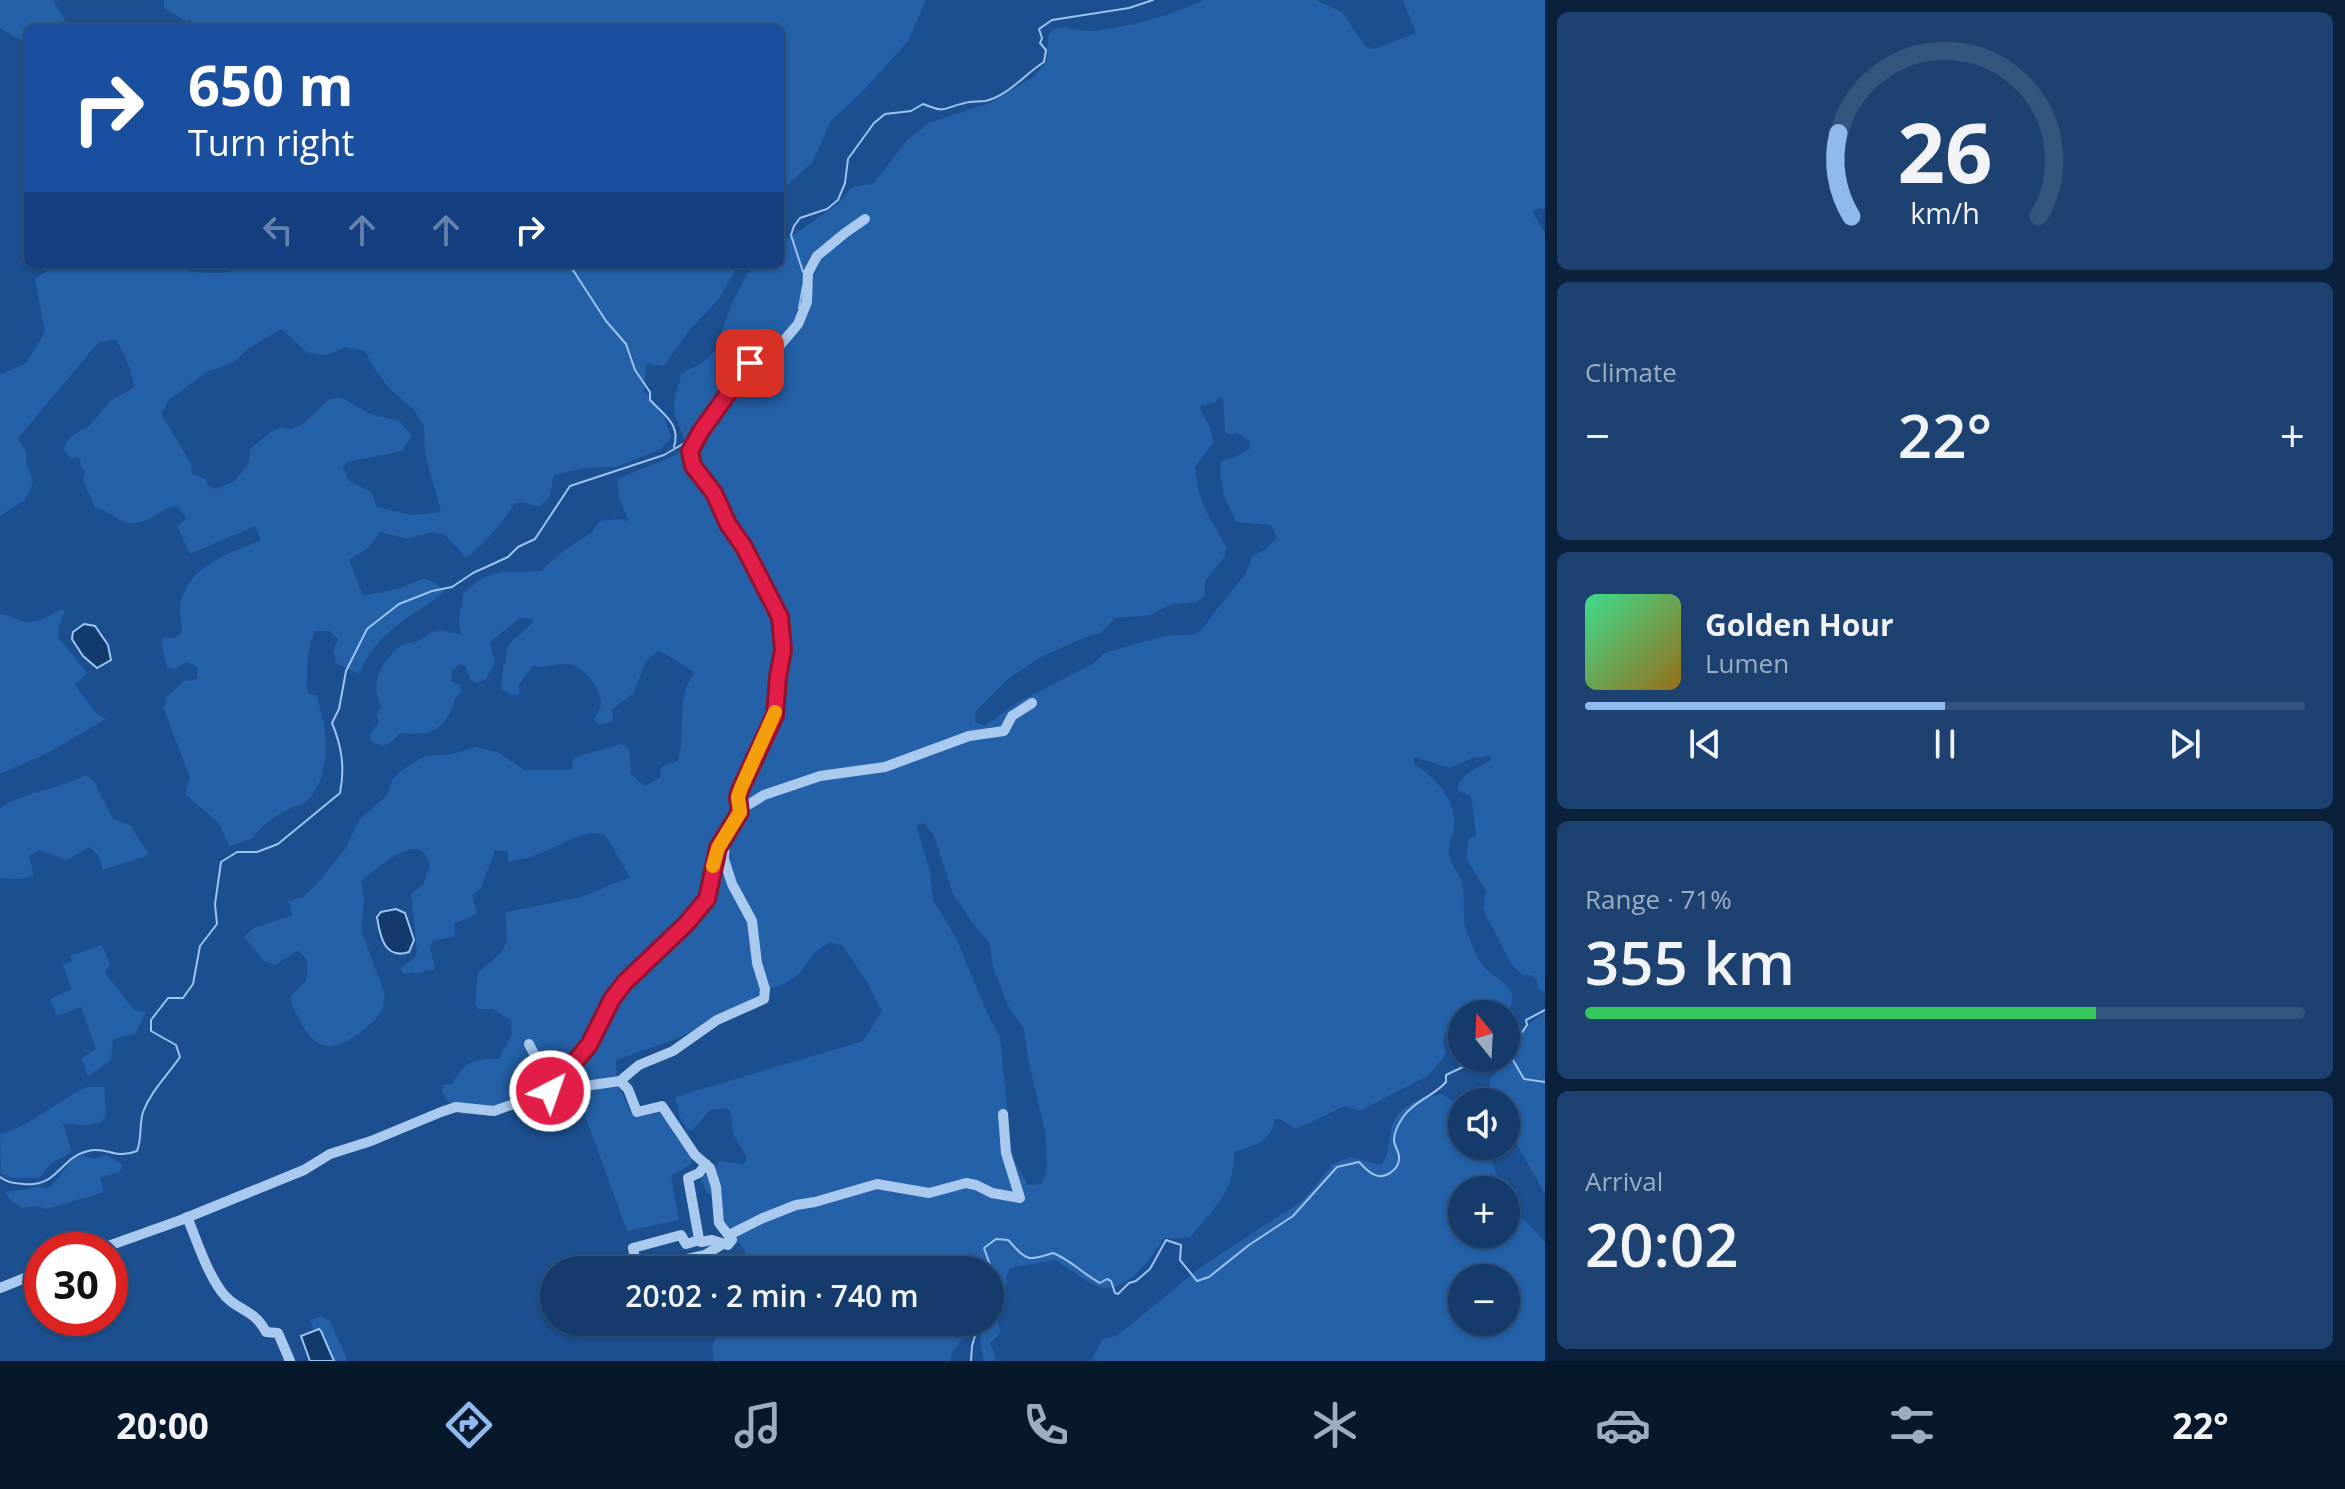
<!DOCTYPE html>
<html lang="en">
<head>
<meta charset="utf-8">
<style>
	body { margin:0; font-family:"Open Sans",sans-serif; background:#1d4271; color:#f1f3f6; height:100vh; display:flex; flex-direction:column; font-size:30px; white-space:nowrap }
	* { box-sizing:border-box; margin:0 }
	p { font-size:26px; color:#9dadc1 }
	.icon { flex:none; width:44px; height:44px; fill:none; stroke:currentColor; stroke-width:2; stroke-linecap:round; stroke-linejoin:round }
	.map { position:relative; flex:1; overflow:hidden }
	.drawer { display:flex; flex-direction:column; gap:12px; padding:12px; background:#0b203b; width:800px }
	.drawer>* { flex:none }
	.hud { position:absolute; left:24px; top:24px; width:760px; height:244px; border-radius:12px; box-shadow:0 2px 6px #0004,0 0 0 2px #33557e; background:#1a4fa0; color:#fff; overflow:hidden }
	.needle { width:52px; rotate:342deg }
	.fabs { position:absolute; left:1448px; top:1000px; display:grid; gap:16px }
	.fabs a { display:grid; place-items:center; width:72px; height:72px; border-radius:50%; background:#143b6b; box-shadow:0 2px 6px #0004,0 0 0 2px #33557e; font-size:40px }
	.speed { position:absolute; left:24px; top:1232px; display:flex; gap:16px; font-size:40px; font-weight:700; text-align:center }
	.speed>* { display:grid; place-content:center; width:104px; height:104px; border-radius:50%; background:#143b6b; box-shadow:0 2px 6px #0004,0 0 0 2px #33557e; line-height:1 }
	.speed .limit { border:12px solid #d22; background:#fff; color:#111 }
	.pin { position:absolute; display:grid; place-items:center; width:68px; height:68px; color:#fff; margin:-34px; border-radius:16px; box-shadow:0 4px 12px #0006 }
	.me { position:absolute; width:88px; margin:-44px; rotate:41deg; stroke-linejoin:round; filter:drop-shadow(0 0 6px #0008) }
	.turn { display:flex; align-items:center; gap:28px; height:168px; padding:0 32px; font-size:36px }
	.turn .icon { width:104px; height:104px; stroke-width:2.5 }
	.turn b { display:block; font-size:56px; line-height:68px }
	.lanes { display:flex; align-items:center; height:76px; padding:0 32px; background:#0003; justify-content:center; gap:40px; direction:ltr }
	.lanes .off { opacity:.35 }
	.big { font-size:60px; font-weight:600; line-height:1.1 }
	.drawer .widget { flex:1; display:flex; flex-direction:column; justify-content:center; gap:12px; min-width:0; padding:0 28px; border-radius:12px; background:#1d4271 }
	.drawer .dial { align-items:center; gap:0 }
	.dial svg { height:208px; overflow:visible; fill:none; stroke:#33557e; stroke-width:7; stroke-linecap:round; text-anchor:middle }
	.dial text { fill:#f1f3f6; stroke:none }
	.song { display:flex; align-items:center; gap:24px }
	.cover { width:96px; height:96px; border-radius:12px; background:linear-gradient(135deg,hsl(150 70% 55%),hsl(40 70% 35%)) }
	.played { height:8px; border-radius:4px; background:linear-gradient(90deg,#90b9f0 50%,#33557e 50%) }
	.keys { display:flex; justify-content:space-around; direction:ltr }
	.heat { display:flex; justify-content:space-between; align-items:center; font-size:44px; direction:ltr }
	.charge { height:12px; border-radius:6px; background:linear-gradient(90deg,#34c759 71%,#33557e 0) }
	.trip { position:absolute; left:540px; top:1256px; width:464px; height:80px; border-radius:40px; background:#143b6b; box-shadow:0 2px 6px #0004,0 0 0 2px #33557e; font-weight:600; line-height:80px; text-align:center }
	.dock { display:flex; height:128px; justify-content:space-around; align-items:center; background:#08182b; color:#9dadc1 }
	.dock .icon { width:56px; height:56px }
	.dock .selected { color:#90b9f0 }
	.dock b { font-size:36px; color:#f1f3f6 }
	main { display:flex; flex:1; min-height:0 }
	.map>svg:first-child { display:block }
	.green { fill:#2461a8; fill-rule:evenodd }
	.water { fill:#123a6d; stroke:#9cc4f0; stroke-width:2 }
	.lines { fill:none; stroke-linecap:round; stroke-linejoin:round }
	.stream { stroke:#9cc4f0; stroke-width:2 }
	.minor { stroke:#a9c9ee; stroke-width:10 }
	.route-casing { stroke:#92132f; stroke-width:20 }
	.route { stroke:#e11d48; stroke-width:14 }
	.slow { stroke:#f59e0b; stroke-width:14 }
</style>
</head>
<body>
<main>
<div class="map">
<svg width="1545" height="1361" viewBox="0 0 1545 1361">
	<rect width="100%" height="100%" fill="#1b4f8f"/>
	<g class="green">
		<path d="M0,0H53L69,28H28V44L0,28Z"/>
		<path d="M164,0H926L909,40L865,89L831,121L812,163L780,191V28H192L190,20L186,22L164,8Z"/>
		<path d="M1203,0H1316L1342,12L1365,46L1374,49L1416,33L1403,0H1545V211L1542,208L1534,210L1533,213L1545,233V993L1538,989L1537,980L1531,975H1522L1510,962L1483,909L1486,891L1466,858L1469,839L1476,835L1471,796L1458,791C1457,775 1478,768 1491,760V756L1473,758L1450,768L1414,757V764C1434,776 1458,801 1454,828C1453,837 1448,842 1449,852C1450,864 1457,870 1461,880C1467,894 1461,914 1466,929C1471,942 1476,958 1485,968C1503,985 1522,987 1506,1017V1014H1462V1025L1446,1031L1443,1041L1446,1054L1429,1075L1360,1111L1345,1106L1296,1129L1280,1119H1275C1270,1144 1254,1145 1234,1152C1235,1192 1213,1209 1190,1238H1164C1152,1257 1130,1290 1104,1288C1093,1287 1066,1267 1055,1260L1010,1268L1006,1277L1008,1282L998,1296L990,1300V1270H746V1253L725,1222L721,1198L707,1193L701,1180L703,1175H709L720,1161L744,1164L747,1158L733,1133L731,1112L727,1108L710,1110L693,1130L687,1129L680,1118L675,1097L863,1041L882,1011L868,984L843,946L830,942L814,953L800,973L785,984L768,990L679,1038L616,1060L617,1086C626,1094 625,1109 636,1116L658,1109L691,1159L692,1164L671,1176L679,1220L627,1231L582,1107L574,1097L540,1101L494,1116L461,1114L446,1099L441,1090L443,1085L452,1084C466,1060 473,1059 499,1059L512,1034L511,1020L492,1009H479L475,1006L478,973C488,963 506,953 507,938C507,929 504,921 507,912L581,897L630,877L605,835C582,828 561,846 539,854C529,858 518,860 508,862V852L495,850L481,888L472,895L477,914L454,924L455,936L433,941L430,950L435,967L434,970H426L419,974L413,972L404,974L400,968L415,958L417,952L411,894L423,885L430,865C419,826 380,869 361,880L364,901L361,930L384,992C386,1010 378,1018 365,1029C337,1051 317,1056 299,1019C294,1010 291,1006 291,996L306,981C308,969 310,957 297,951L275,965L264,961L244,937L253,928L292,915L289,901L303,897L316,885L345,849L359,820L387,795L393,779L402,770L425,756L449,755L476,747L499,753L524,770H567L572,769L573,758L620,744L626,746L630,753L631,774L644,786L660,778L661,767L678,761C687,731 674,697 695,673L659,650L646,661L633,694L612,709L613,721L599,725L594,719C595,715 599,712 600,708C606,693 584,667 570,664C558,662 547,669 533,666L518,686L520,694L511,695L501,689L503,667L506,662C504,636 524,638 534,619L520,618L490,642L495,662L486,679L478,683L471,680L465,666L460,664L452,671L451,681L460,685L462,692C450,701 456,703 450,713C437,735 425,735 400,733L390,743L382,746L371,741L370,735L379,721L376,714L382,707C368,686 381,660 401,646C407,642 413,643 419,640C425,637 429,633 436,631C446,629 452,634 461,634C456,621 462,608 463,594C494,564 505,575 541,571L563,551L591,533L600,521L618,519L629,522L619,498L617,479L676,455L687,446C673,408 669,413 682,373L700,364L715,351L732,303L747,274L757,264H780V244L838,204L851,188L874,183L907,140L929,123L990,103L1033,77L1047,62L1048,36L1053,29C1067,26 1076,31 1089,31C1118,30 1178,14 1203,0ZM1219,398H1223L1225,432L1230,435L1237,433L1249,441L1250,448L1236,457L1221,461C1218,484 1226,501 1236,522L1271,525L1277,538L1265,550L1252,556L1246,573L1200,631L1192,635L1164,636L1104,653L1093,664L1016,703L985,726L975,722L976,711L1008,679L1041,657L1088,636L1101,633L1115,618L1151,615L1169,605L1196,602L1204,596L1205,581L1225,556L1226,547L1205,509L1198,489L1195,467L1214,442L1210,427L1200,409L1202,405L1214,403ZM924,823L934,836L953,894L974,925L989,942L993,967L1008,1006L1024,1029L1028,1058L1046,1137L1047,1171L1041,1184L1028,1185L1012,1156L1000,1037L988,1015L956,938L933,900L930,871L916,825Z"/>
		<path d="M50,264H179L190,272L223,273L263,264H738L719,299L688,332L664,366L646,364L644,392C660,405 666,418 671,438L661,449L616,467L584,468L554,475L550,497L539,507L521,502L514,504C501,526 485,542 466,558L445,535L432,532L408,539L380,532L369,547L349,560L363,596L398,589L424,578L437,584L444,592C409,619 377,631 359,674L337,664L333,652L338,639L329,631H315C306,650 306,673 308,694L316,695C328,725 332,773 309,799C304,805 293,806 287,810C273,817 261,826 253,838L229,846L219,823L185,794L190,778L164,709L167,697L184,681L197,679L198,668L187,662L175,669L167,668L161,641L164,637L174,638L182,633C183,624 179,616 180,608C185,566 228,554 261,540L255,526L190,554L177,526L187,519L177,506C159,508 152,524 130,523C117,522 108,509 95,508L83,480L85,472L80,465L81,460L76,457L71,459L64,450L66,442L73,435L89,426L111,400L135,387L126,358L116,340L99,342L18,438L27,453L26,463L33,480L31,487L25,500L0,516V375L26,363L45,332L35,279L47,271ZM282,329L307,353L327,355L346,347L365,351L376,371L391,390L413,409L424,426L425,454L441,512L411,515L377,507L371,492L349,481L343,468L347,462L402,451L412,435L399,421L370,414L340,397L328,400L302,425L292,429L282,427L272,431L251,448L248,464L235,481L216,489L207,485L206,479L193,474L190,462L161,414L169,400L205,373L234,362L249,348Z"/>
		<path d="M65,609L59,626L58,637L87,673L75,685L95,712L106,719L50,752L0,774V614C12,614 20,624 33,622C44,621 53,611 65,609Z"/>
		<path d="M86,775L94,782L113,819L131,826L149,855L103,870L98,855L90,847L66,860L40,850L29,856L34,875L23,879L0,878V808C26,791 59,789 86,775Z"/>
		<path d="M102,945L110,964L105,973L134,1010L146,1012L135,1034L113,1039L111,1060L88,1076L81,1058L96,1049L81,1007L57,1016L50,999L72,989L63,965L72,962L70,956Z"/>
		<path d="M1545,1012V1194L1506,1125V1102H1494L1489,1093L1490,1080L1529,1024Z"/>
		<path d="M87,1087H104L106,1115L101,1123L83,1125L63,1123L72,1152L50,1164L39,1178H10L1,1173L0,1134C32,1126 56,1101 87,1087Z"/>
		<path d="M1442,1094C1468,1107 1462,1119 1462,1146H1479C1497,1164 1493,1169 1503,1190H1462V1234H1506V1195L1517,1212L1545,1242V1361H1091L1102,1340L1118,1335L1201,1267L1302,1201L1333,1164L1351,1157L1381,1165C1392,1152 1387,1137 1394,1122C1402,1103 1423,1097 1442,1094ZM1462,1278H1506V1322H1462Z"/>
		<path d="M82,1155L95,1159L107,1155L123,1165L119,1173L100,1177L104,1192L47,1209L36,1206L22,1208L11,1201L5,1192L38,1187L47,1189C62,1179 65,1161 82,1155Z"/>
		<path d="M321,1316L330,1321L348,1361H334L321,1331L314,1329L310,1320Z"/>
		<path d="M990,1319L997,1320L1001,1332L990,1343L997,1361H984C980,1345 977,1329 990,1319Z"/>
		<path d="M722,1322H973C967,1341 954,1341 950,1361H714L712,1346Z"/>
	</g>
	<g class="water">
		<path d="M84,624L95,626L108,645L111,660L97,668L83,656L72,639L73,632Z"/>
		<path d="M396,909L405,913L414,940L409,952C385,960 380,937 377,917L381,912Z"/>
		<path d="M319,1329L321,1331L334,1361H310L301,1336Z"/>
	</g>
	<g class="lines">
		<g class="stream">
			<path d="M571,267L606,321L626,344L635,370L650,392V400C664,415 681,424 674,447"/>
			<path d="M803,272L791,235L794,226L800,218L827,209L838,200L845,183L848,159L874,123L885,114L911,111L923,104C948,114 941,108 965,103C971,101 978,102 985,101C1008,96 1025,74 1044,62L1046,50L1040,43L1042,38L1039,29L1052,20L1129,8L1153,0"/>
			<path d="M799,308L803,286"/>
			<path d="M768,348L778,339"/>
			<path d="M1510,1055L1524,1079L1545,1082"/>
			<path d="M0,1177C8,1183 14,1183 24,1184C59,1187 59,1158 88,1151C107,1146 115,1160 137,1151C142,1139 139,1125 143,1112C151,1091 167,1076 180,1057L176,1045L151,1031V1020L168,998H183L193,984L200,946L217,924L215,904L221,862L237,852H257L278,844L340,793C345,768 342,747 332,723L339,709L346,671L367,629L399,604L432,591L452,587L473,573L508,557L518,547L535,539L570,486L664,455L688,441L738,371"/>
			<path d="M990,1289L995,1279L984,1248L996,1239L1008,1240C1027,1260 1026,1262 1053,1253C1071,1260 1083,1274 1100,1283L1107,1279L1111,1281L1115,1293L1118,1294L1129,1283L1136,1281L1150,1269L1166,1240L1181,1245L1180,1260L1197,1281L1209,1277L1249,1245L1293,1216L1337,1167L1359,1162C1363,1166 1368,1172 1373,1174C1384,1181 1400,1169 1399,1157C1399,1151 1394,1146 1394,1140C1394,1132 1399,1123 1403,1117C1414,1101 1434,1096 1446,1082V1075L1467,1065C1495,1073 1498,1077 1512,1047C1515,1040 1522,1033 1527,1025L1526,1020L1545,1010"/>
			<path d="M971,1361L972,1346L979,1322"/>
		</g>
		<g class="minor">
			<path d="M740,812L738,797L741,788L775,715L778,677L783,650L780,617L744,547L728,524L714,493L693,466L690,451L701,431L750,363L776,350L798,324L807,302L808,273L817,256L845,233L865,219"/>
			<path d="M529,1044L552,1089"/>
			<path d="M620,1081L628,1089L637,1112L662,1106L695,1155L710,1168L716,1187L719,1223L732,1240L728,1245L712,1240L701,1242L699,1239L688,1178L699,1173L706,1164"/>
			<path d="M550,1091C564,1077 580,1060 589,1043C601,1023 609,1003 623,985C647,955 684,935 705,902C717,882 710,860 725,838"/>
			<path d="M187,1217C197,1241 206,1270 221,1291C235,1311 253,1307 266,1332L278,1333L290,1361"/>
			<path d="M729,1235L763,1218L796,1205L815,1202L877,1184L929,1193L966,1183L976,1185L992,1193L1020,1198L1006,1153L1003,1114"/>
			<path d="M97,1250L181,1220L304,1170L330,1154L371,1141L441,1112L456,1107L494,1111L550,1091L620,1081L639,1065L673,1051L717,1020L764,999L765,989L757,963L752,921L732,884L724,859L725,838L743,808L764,795L820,776L885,767L969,736L1004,731L1012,716L1032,703"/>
			<path d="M637,1270L633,1248L681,1235L686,1244L700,1240"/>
			<path d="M639,1270L705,1255L721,1245"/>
			<path d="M0,1288L42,1271"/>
		</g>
	</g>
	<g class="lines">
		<defs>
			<path id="route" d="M550,1091L589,1045L612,999L625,982L686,924L707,899L718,848L740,812L738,797L741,788L775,715L778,677L783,650L780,617L744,547L728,524L714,493L693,466L690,451L701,431L750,363"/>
		</defs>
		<use href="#route" class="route-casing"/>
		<use href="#route" class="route"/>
		<path class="slow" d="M713,866L718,848L740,812L738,797L741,788L775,712"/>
	</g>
</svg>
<div class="fabs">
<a><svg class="needle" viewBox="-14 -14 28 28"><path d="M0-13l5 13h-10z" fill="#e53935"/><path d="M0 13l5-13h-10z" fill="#9dadc1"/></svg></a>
<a><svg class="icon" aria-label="sound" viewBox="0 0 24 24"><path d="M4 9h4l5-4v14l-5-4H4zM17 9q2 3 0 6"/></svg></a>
<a>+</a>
<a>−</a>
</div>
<div class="speed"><div class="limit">30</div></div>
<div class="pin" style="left:750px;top:363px;background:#d93025"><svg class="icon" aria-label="arrive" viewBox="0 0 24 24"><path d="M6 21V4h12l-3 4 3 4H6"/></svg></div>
<svg class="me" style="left:550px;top:1091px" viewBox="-20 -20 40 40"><circle r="17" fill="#e11d48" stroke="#fff" stroke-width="3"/><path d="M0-11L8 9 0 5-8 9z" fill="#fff"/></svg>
<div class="trip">20:02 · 2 min · 740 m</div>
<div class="hud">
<div class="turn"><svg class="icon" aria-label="right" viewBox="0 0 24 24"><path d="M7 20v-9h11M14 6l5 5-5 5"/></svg><div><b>650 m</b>Turn right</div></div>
<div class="lanes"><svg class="icon off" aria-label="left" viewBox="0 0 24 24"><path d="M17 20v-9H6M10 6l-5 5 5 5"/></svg><svg class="icon off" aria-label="ahead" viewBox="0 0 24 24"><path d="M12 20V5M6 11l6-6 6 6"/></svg><svg class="icon off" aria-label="ahead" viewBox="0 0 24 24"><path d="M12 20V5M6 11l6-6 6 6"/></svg><svg class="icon" aria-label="right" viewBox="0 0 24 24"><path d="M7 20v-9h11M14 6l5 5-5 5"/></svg></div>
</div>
</div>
<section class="drawer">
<div class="widget dial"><svg viewBox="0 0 100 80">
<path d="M14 69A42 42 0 1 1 86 69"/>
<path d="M14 69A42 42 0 0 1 9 37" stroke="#90b9f0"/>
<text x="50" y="56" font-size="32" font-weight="700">26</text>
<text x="50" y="72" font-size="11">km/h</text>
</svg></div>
<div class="widget"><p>Climate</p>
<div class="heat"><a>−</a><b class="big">22°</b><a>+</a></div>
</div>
<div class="widget">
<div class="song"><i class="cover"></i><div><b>Golden Hour</b><p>Lumen</p></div></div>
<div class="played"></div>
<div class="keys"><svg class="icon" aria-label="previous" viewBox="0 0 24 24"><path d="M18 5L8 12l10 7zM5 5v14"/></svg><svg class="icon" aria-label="pause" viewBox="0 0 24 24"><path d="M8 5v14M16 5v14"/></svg><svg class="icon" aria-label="next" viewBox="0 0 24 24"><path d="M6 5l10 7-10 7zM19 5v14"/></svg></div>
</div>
<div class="widget"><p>Range · 71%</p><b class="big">355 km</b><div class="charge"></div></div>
<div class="widget"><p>Arrival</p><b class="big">20:02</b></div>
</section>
</main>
<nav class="dock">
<b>20:00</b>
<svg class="icon selected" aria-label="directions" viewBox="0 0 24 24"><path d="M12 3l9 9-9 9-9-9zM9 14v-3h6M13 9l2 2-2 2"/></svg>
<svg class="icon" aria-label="music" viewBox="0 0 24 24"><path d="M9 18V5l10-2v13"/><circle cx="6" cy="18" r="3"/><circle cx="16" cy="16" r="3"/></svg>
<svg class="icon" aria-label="phone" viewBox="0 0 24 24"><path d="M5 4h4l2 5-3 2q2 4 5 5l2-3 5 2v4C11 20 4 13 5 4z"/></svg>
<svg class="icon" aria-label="climate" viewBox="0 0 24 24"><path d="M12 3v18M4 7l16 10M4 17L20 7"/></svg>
<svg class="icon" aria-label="car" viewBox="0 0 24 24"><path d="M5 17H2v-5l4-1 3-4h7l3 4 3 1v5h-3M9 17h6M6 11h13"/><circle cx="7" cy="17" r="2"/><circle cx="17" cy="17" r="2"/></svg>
<svg class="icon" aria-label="filters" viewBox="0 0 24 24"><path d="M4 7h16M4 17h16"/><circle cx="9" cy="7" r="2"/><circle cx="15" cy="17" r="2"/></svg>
<b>22°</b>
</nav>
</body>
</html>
